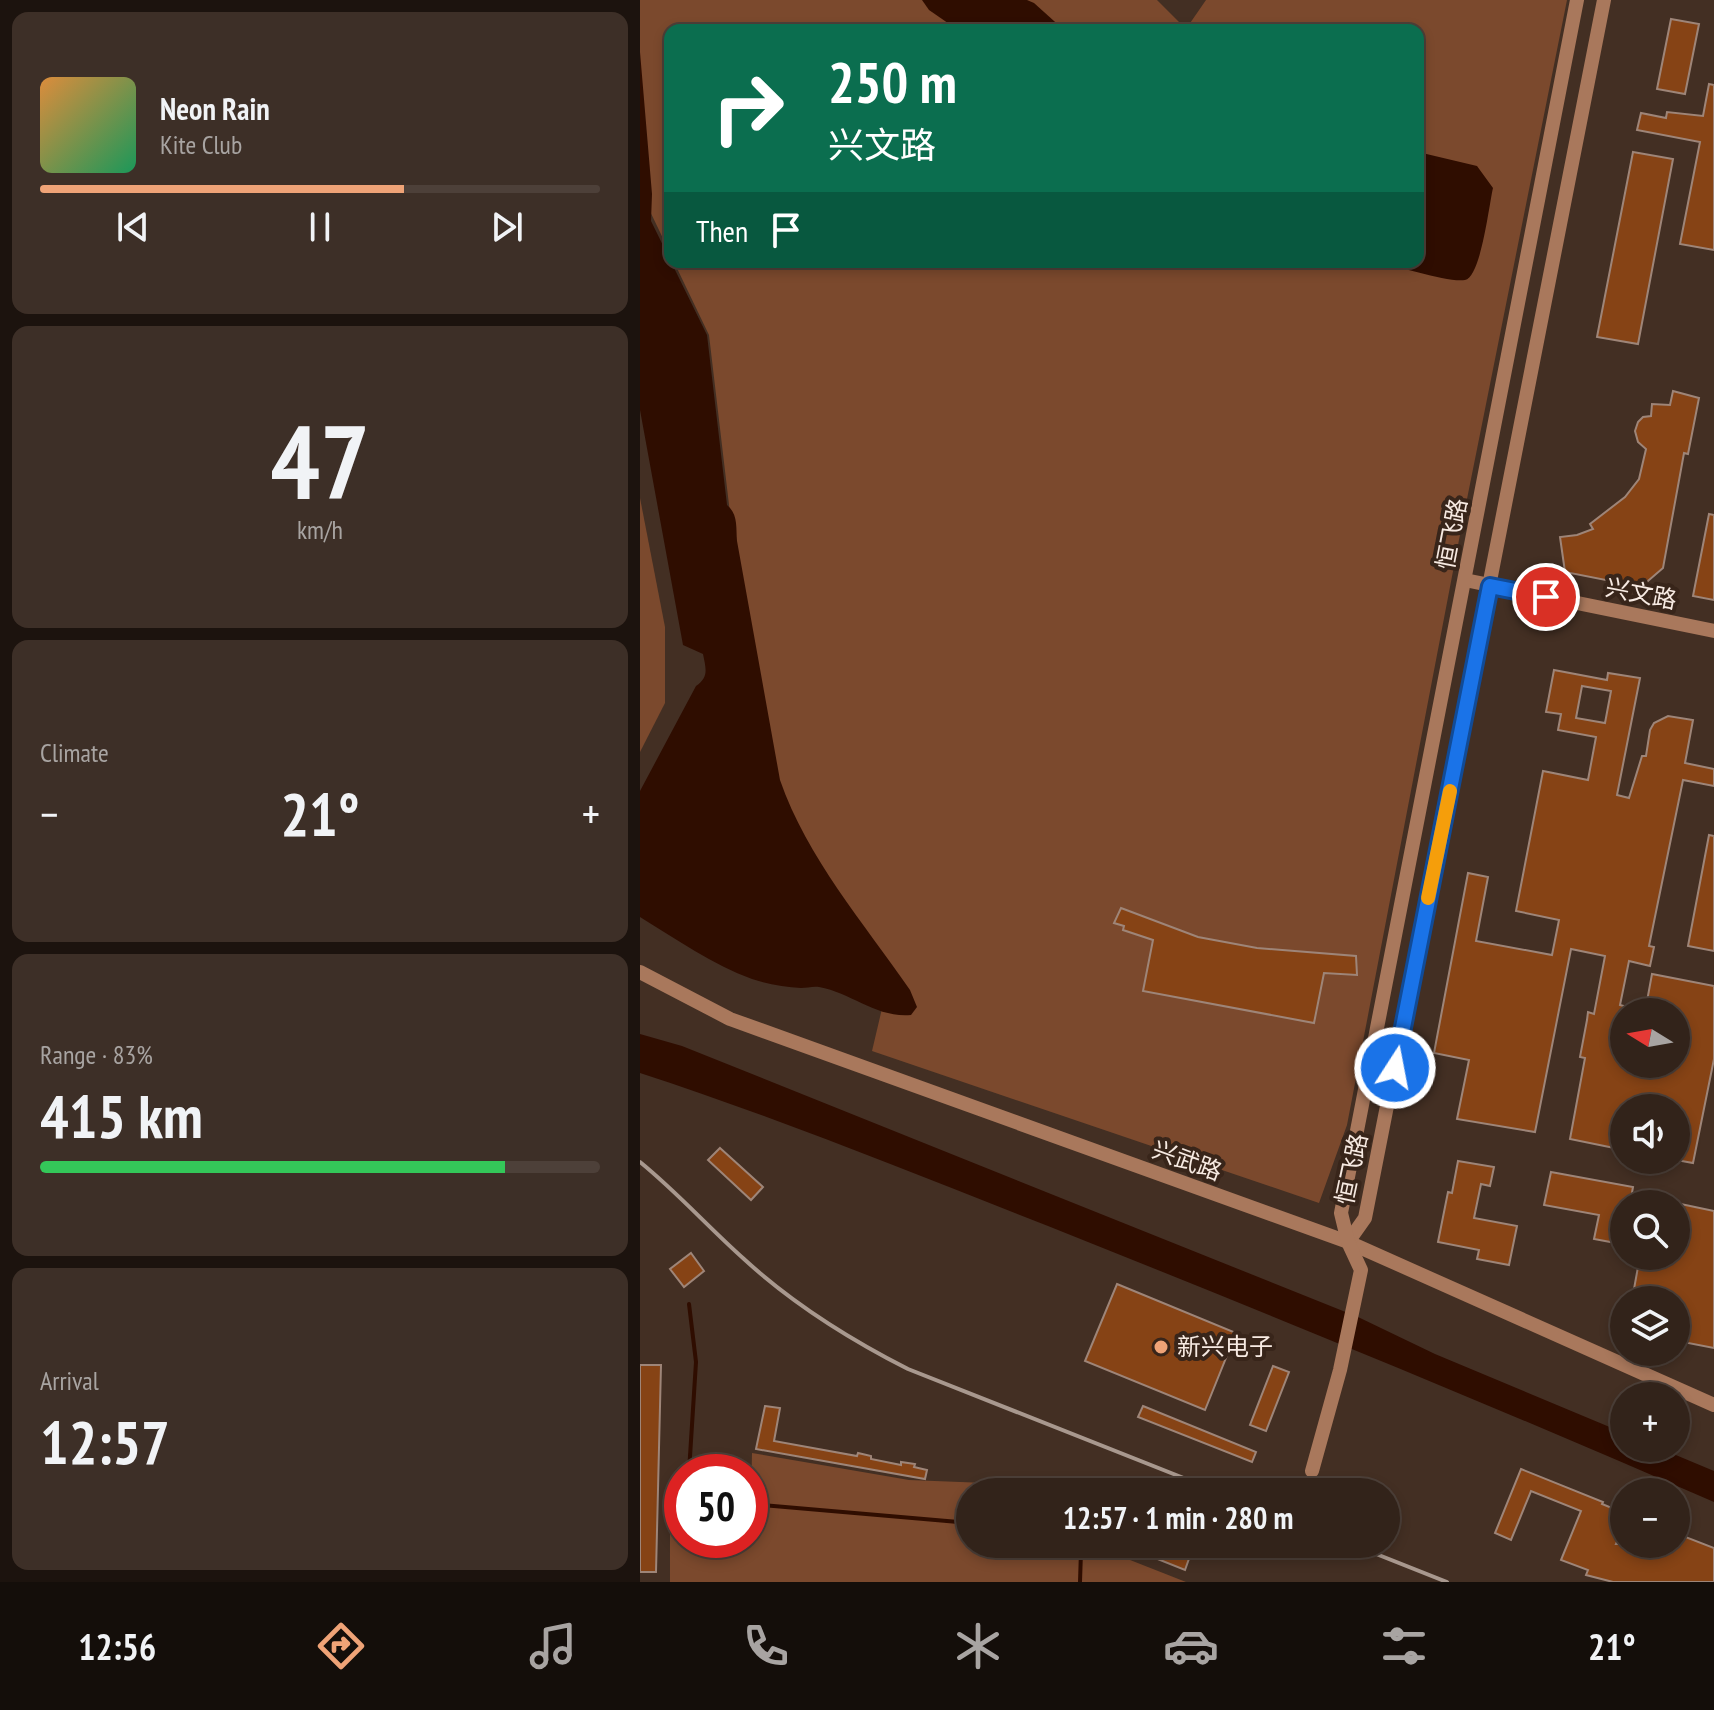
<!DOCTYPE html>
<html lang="en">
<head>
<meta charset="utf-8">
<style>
	body { margin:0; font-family:"PT Sans Narrow","Noto Sans SC",sans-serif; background:#3d2f27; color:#f1f3f6; height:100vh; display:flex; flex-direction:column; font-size:30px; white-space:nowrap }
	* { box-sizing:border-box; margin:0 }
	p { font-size:26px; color:#a8a4a2 }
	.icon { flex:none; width:44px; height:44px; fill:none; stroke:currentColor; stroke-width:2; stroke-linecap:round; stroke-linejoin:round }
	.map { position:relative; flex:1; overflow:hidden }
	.details { display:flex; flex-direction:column; gap:12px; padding:12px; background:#1c130e; width:640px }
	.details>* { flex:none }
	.banner { position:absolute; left:24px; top:24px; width:760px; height:244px; border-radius:16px; box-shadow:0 4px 12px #0003,0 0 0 2px #4d4039; background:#0b6e4f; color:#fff; overflow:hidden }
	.needle { width:52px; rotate:281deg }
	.tools { position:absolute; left:970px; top:998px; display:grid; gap:16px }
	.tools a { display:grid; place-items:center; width:80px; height:80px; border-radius:50%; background:#32231a; box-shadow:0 4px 12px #0003,0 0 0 2px #4d4039; font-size:40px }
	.speed { position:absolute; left:24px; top:1454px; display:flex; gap:16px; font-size:40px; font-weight:700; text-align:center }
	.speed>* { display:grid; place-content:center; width:104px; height:104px; border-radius:50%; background:#32231a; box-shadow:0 4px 12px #0003,0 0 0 2px #4d4039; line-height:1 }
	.speed .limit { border:12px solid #d22; background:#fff; color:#111 }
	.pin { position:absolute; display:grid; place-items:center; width:68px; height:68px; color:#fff; margin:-34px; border:4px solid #fff; border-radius:50%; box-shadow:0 2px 8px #0007 }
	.me { position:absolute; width:88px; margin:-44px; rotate:11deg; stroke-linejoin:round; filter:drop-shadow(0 0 6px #0008) }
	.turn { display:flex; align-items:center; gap:28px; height:168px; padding:0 32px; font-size:36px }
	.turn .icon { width:104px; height:104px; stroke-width:2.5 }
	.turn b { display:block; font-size:56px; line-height:68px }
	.then { display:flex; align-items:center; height:76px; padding:0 32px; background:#0003; gap:16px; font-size:30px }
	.big { font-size:60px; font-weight:700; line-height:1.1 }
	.details .card { flex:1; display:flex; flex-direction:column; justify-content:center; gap:12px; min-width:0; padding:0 28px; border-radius:16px; background:#3d2f27 }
	.details .dial { align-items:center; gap:0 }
	.dial b { font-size:104px; line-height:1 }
	.song { display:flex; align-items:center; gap:24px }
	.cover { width:96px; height:96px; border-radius:12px; background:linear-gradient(135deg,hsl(30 70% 55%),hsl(150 70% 35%)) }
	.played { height:8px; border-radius:4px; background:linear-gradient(90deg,#efa377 65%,#4d4039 65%) }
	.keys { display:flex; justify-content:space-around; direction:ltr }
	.heat { display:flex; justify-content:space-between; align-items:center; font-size:44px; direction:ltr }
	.charge { height:12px; border-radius:6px; background:linear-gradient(90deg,#34c759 83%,#4d4039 0) }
	.trip { position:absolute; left:316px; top:1478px; width:444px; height:80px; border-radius:40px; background:#32231a; box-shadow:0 4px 12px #0003,0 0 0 2px #4d4039; font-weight:700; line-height:80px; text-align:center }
	.tabs { display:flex; height:128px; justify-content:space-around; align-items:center; background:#140e0a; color:#a8a4a2 }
	.tabs .icon { width:56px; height:56px }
	.tabs .on { color:#efa377 }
	.tabs b { font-size:36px; color:#f1f3f6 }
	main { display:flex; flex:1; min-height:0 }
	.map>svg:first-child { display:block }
	.green { fill:#7b492d }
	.water { fill:#2f0d00 }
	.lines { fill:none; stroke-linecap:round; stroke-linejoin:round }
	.stream { stroke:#2f0d00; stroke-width:4 }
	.building { fill:#864315; stroke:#9e8578; stroke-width:2; fill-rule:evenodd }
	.secondary { stroke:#a9785c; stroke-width:14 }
	.rail { stroke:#a8988e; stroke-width:4 }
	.route-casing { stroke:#114b97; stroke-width:20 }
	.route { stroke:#1a73e8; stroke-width:14 }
	.slow { stroke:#f59e0b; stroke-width:14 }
	.poi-dot { fill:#efa377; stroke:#38251a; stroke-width:3 }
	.labels { text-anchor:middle; stroke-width:8; stroke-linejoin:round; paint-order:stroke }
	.street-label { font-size:24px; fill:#f7eae2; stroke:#38251a }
	.poi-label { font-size:24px; fill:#f7eae2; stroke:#38251a; text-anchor:start }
</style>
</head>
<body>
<main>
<section class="details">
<div class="card">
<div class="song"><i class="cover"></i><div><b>Neon Rain</b><p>Kite Club</p></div></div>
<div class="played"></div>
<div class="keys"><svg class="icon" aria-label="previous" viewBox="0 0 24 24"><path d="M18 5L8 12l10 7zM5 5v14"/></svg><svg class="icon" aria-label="pause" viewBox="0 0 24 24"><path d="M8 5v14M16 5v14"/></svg><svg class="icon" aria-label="next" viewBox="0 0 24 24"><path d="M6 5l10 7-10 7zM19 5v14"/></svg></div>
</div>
<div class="card dial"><b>47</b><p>km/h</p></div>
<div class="card"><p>Climate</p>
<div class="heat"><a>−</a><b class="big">21°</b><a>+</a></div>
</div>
<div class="card"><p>Range · 83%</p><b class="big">415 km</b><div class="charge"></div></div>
<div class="card"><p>Arrival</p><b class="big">12:57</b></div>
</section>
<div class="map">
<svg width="1074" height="1582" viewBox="0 0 1074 1582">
	<rect width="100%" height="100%" fill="#432f23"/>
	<g class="green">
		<path d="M0,0H517L546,29L566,0H927L823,519L707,1125L679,1203L232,1051L248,983L160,860L117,742L69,335L34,262H778V30H30V253L7,205L0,172Z"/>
		<path d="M0,498L25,627V703L0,752Z"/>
		<path d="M112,1453L269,1480L477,1488V1492H330V1544H483L485,1558L546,1582H30V1506L42,1507V1540H110Z"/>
	</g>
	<g class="water">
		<path d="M282,0H387L394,3L424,30H318L289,10Z"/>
		<path d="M0,52L12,194L11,221L67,335L87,505C98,514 96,527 97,541L140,780C167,858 224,923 270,990L277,1007L271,1015C236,1018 212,993 179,987C173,986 167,988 161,988C145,987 127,984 112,979C73,965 36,939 0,917V791L56,686C69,677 66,669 63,654L43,645L0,410Z"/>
		<path d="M778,152L837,166L853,188C849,205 841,277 825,280C809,283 757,266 739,262H778Z"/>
		<path d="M0,1034L42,1046L718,1317L795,1354L984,1433V1448H1019L1074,1471V1502C854,1406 631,1315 408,1226C273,1173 138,1118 0,1073Z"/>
	</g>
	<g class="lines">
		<g class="stream">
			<path d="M49,1472L56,1362L49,1304"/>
			<path d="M110,1504L330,1523"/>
			<path d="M428,1544L441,1551L440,1582"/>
		</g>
	</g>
	<g class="building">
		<path d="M1031,19L1059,24L1045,94L1017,89Z"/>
		<path d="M1069,84L1074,85V250L1040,244L1060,142L997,130L1001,113L1026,118L1027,112L1063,116Z"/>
		<path d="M993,152L1033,159L998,344L957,337Z"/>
		<path d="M1033,391L1059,398L1048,454L1044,453L1023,568L1001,587L925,572L920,537L937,535L953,529L950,524L985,497L999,479L1006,449L998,442L995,431L998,422L1003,417L1011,416L1012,404L1030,405Z"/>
		<path d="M1069,514L1074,515V600L1053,596Z"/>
		<path d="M914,670L967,680L968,673L1000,678L977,795L989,798L1002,756H1006L1010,730L1014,723L1028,716L1053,720L1045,763L1074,769V786L1043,780L1009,946L1014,947L1010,966L989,961L980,1005L984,1006V1064H1036V1012H1005L1012,974L1074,986V1059L1053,1163L1036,1160V1108H984V1150L930,1139L945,1058L940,1057L947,1020L948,1012L954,1014L965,956L931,949L895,1132L817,1119L829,1060L794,1053L828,873L848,877L836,941L912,955L919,920L876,911L903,771L948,780L956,737L918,730L921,714L906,712ZM942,686L971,691L965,723L936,718Z"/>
		<path d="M1069,835L1074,836V951L1048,946Z"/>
		<path d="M481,908L558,937L617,948L716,956L717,975L684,973L674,1023L503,991L513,940L483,930L484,926L474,923Z"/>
		<path d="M80,1148L123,1187L111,1200L68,1160Z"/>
		<path d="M818,1161L854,1167L850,1186L841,1184L834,1218L877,1226L869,1265L837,1259L839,1250L798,1242L808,1192L812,1193Z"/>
		<path d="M911,1172L993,1187L990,1204H984V1220L981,1219L976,1243L954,1239L959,1215L904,1205Z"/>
		<path d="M1036,1203L1074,1211V1348L1043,1342L1045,1329L1036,1327V1300H992L1000,1256H1036Z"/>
		<path d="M51,1253L64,1271L44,1287L30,1269Z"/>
		<path d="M477,1284L596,1333L565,1410L445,1361Z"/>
		<path d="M0,1365H21L16,1572H0Z"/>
		<path d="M633,1366L649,1372L626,1431L610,1425Z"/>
		<path d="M125,1406L140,1408L134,1441L217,1456L218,1453L231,1456V1459L261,1465V1462L275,1464L274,1467L287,1470L285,1479L116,1449Z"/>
		<path d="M503,1406L616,1452L612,1462L498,1417Z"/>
		<path d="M881,1469L963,1502L962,1504L984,1513V1525L976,1544H1036L1038,1534L1074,1548V1582H973L946,1575L948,1570L921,1560L941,1511L891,1491L871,1540L855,1533Z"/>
		<path d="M480,1544H528L551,1553L545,1570Z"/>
	</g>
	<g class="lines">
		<g class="secondary">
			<path d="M825,580L1074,631"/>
			<path d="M0,972L90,1019L708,1242L1074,1405"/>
			<path d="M708,1242L725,1218L964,0"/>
			<path d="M672,1471L700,1370L721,1270L708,1242L701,1213L937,0"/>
		</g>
		<g class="rail">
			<path d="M0,1162C37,1192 68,1227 104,1259C153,1304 209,1339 268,1369L579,1492"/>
			<path d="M711,1544L807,1582"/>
		</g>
	</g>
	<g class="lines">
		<defs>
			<path id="route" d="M755,1068L850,586L906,597"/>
		</defs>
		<use href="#route" class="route-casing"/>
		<use href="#route" class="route"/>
		<path class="slow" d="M788,898L810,791"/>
	</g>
	<circle class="poi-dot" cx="521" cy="1347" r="8"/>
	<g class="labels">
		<g class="street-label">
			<text transform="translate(812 534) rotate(-79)" y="8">恒飞路</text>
			<text transform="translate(1001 594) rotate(11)" y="8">兴文路</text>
			<text transform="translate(547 1161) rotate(20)" y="8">兴武路</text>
			<text transform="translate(712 1169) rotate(-78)" y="8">恒飞路</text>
		</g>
		<g class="poi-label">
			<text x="537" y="1355">新兴电子</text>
		</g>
	</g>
</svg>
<div class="tools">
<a><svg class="needle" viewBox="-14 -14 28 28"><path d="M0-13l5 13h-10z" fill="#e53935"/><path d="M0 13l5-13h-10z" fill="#a8a4a2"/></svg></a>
<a><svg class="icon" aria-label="sound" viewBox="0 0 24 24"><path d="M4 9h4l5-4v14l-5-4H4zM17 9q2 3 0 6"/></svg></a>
<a><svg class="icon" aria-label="search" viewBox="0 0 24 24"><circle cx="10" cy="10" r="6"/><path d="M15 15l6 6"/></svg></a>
<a><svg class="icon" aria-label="layers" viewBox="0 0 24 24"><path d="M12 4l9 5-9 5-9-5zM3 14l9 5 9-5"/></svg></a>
<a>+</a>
<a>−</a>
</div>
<div class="speed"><div class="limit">50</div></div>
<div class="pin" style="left:906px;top:597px;background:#d93025"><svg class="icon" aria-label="arrive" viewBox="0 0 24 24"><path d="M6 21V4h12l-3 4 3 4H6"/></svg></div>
<svg class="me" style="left:755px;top:1068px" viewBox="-20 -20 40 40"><circle r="17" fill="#1a73e8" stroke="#fff" stroke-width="3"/><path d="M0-11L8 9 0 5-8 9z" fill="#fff"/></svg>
<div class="trip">12:57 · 1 min · 280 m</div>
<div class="banner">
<div class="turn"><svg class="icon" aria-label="right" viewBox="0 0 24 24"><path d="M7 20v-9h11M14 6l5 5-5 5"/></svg><div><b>250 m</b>兴文路</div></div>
<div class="then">Then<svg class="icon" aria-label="arrive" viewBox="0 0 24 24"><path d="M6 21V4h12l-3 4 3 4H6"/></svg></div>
</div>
</div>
</main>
<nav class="tabs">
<b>12:56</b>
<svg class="icon on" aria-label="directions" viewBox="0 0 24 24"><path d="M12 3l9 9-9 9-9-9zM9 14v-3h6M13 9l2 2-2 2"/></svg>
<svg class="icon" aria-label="music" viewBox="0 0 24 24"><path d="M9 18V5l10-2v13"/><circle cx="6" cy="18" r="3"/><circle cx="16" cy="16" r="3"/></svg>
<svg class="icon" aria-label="phone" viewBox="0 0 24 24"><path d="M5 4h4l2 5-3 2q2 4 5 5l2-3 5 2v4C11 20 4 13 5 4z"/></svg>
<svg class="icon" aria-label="climate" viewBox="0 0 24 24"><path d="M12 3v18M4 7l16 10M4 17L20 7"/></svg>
<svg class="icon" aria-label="car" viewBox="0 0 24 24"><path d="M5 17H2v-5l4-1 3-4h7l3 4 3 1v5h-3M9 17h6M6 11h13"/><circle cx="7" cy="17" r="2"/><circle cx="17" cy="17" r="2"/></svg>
<svg class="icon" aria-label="filters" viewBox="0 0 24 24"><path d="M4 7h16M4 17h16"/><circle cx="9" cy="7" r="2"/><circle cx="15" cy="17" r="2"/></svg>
<b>21°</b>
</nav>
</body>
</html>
